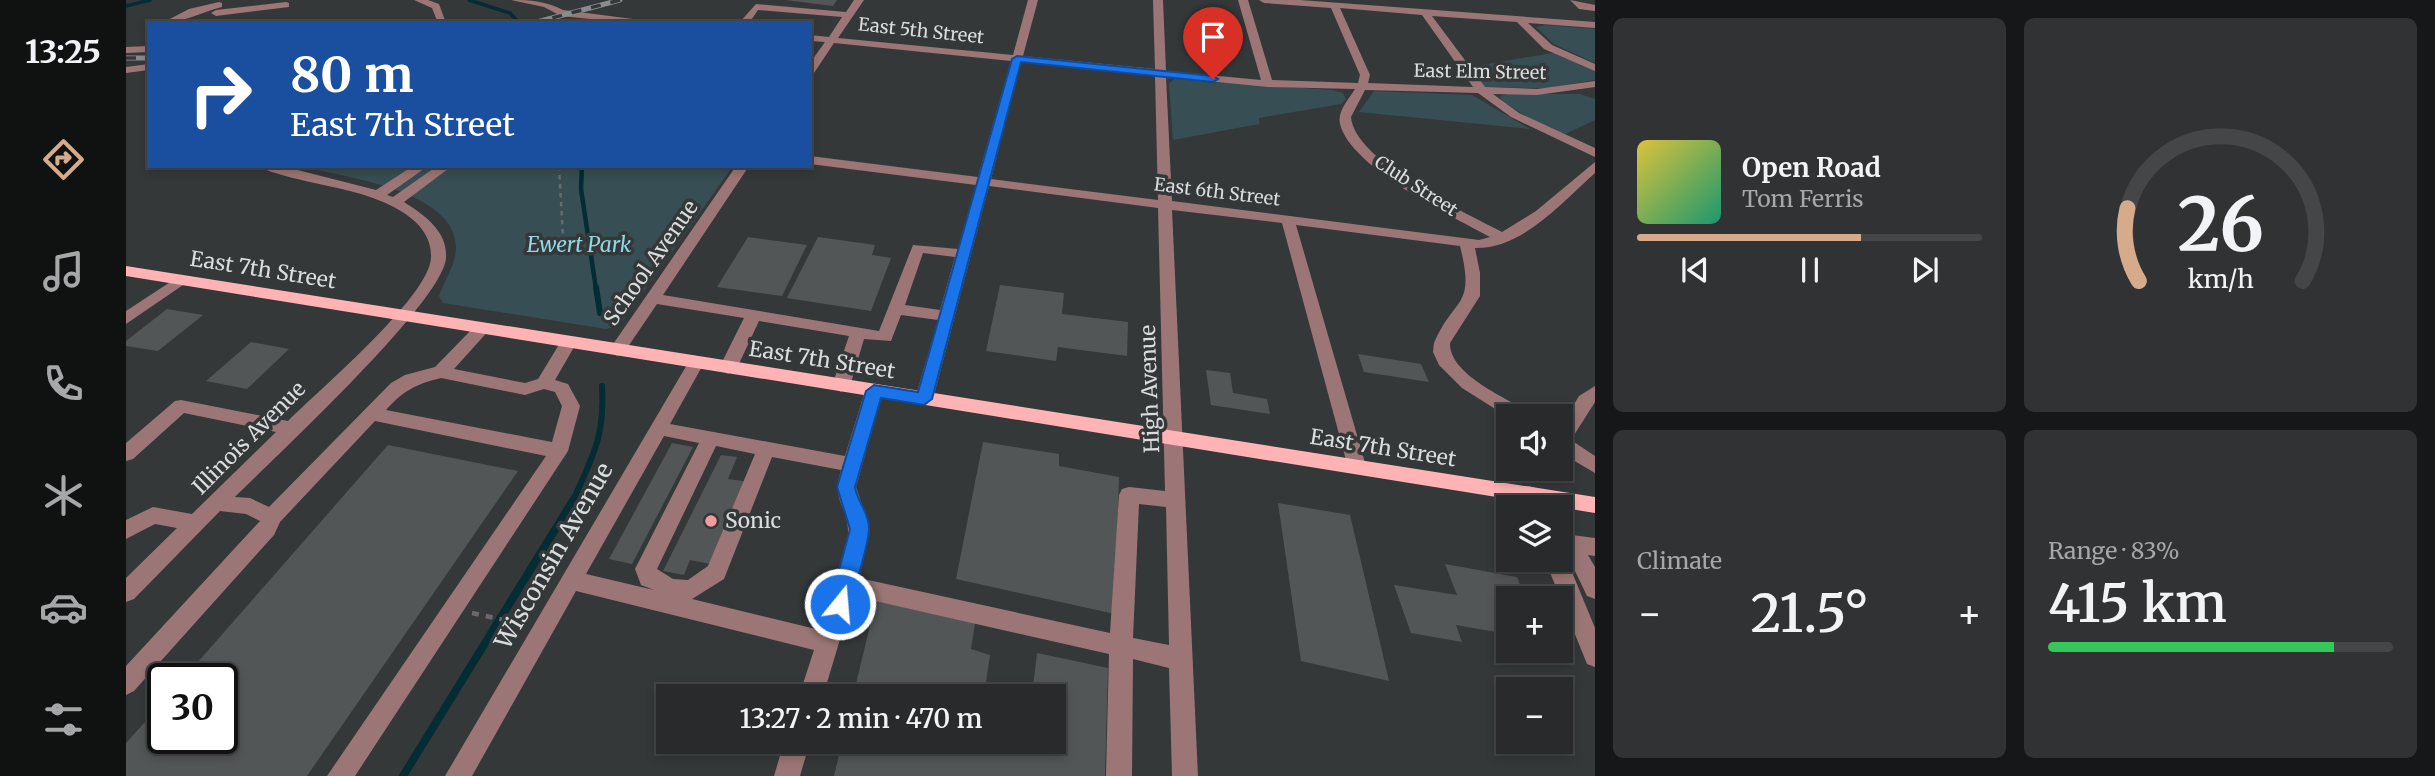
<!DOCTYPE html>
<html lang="en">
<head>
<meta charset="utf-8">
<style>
	body { margin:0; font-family:Merriweather,serif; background:#303233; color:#f1f3f6; height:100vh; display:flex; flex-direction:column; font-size:26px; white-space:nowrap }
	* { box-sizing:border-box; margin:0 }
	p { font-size:23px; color:#a5a7a9 }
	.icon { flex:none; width:38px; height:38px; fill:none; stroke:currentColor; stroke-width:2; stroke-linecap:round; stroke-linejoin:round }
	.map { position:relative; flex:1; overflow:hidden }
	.sheet { display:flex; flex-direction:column; gap:18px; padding:18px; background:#161718; width:840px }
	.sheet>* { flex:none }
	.banner { position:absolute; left:21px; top:21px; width:665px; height:147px; border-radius:0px; box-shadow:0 4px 10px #0003,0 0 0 2px #444647; background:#1a4fa0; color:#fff; overflow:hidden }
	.fabs { position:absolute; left:1370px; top:404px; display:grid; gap:14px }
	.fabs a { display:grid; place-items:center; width:77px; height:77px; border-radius:0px; background:#282a2b; box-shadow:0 4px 10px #0003,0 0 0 2px #444647; font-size:35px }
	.speed { position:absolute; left:21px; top:663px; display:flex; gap:14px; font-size:35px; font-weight:700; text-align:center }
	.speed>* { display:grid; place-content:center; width:91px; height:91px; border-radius:50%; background:#282a2b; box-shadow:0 4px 10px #0003,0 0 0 2px #444647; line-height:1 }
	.speed .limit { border:4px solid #111; border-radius:10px; background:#fff; color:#111 }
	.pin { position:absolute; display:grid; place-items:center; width:60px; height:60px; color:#fff; margin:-72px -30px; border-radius:50% 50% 50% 0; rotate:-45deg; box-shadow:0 0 7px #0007 }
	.pin .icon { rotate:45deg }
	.me { position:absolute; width:77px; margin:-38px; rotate:17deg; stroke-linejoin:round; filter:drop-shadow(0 0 5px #0008) }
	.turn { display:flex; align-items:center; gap:24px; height:147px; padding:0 28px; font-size:32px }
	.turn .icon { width:91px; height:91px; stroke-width:2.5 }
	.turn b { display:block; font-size:49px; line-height:60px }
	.big { font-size:52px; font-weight:600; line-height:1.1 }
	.sheet .card { flex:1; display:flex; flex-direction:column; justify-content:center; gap:10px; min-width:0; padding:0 24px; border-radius:10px; background:#303233 }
	.sheet .dial { align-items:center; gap:0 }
	.dial svg { height:182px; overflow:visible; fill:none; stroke:#444647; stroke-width:7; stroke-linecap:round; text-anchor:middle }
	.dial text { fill:#f1f3f6; stroke:none }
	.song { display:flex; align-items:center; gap:21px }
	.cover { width:84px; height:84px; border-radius:10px; background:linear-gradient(135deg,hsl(50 70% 55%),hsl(160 70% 35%)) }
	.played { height:7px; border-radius:4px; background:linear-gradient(90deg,#d6ab8b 65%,#444647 65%) }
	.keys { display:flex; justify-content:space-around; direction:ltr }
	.heat { display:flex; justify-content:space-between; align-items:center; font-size:38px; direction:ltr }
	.charge { height:10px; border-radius:5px; background:linear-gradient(90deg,#34c759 83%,#444647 0) }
	.sheet .tiles { flex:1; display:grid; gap:18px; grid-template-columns:repeat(2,1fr) }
	.trip { position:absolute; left:530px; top:684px; width:410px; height:70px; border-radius:0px; background:#282a2b; box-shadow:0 4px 10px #0003,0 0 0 2px #444647; font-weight:600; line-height:70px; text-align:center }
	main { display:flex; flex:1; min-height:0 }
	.dock { display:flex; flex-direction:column; width:126px; justify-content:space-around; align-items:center; background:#101111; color:#a5a7a9 }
	.dock .icon { width:49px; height:49px }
	.dock .current { color:#d6ab8b }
	.dock b { font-size:32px; color:#f1f3f6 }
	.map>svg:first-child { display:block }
	.green { fill:#374f54 }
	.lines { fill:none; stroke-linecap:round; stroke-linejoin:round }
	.stream-far3 { stroke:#032c34; stroke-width:3.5 }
	.stream-far2 { stroke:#032c34; stroke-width:4.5 }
	.stream-far1 { stroke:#032c34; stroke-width:6 }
	.stream { stroke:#032c34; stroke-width:8 }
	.building { fill:#535657 }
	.path-far1 { stroke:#686a6b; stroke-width:2.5; stroke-dasharray:4.5 4.5; stroke-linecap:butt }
	.path { stroke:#686a6b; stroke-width:4.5; stroke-dasharray:7 7; stroke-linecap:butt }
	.minor { fill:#9c7676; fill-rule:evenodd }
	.major { fill:#ffb3b4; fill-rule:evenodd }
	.rail-casing { stroke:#898c8d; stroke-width:5 }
	.rail { stroke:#353839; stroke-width:3.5; stroke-dasharray:10; stroke-linecap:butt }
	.route { fill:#1a73e8; stroke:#114b97; stroke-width:2 }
	.poi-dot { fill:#f59b9d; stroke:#353839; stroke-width:2.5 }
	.labels { text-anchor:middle; stroke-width:7; stroke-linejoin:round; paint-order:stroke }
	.far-street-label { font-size:18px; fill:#dadcdd; stroke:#353839 }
	.park-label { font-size:21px; font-style:italic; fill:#90d8e7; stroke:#353839 }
	.street-label { font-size:21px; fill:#dadcdd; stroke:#353839 }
	.poi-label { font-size:21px; fill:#dadcdd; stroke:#353839; text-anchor:start }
	.near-street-label { font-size:24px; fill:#dadcdd; stroke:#353839 }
</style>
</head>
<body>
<main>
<nav class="dock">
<b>13:25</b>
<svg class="icon current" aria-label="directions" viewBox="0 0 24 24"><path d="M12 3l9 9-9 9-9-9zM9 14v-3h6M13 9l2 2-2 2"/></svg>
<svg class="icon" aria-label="music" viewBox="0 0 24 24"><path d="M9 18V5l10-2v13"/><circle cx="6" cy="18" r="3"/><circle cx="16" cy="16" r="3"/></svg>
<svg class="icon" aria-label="phone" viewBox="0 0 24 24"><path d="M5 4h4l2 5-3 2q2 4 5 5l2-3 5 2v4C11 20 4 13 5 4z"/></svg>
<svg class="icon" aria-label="climate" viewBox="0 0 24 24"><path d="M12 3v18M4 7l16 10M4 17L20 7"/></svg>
<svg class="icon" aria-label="car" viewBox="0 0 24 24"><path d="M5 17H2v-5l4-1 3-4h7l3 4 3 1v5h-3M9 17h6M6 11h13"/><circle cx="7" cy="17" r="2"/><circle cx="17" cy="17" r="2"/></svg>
<svg class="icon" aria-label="filters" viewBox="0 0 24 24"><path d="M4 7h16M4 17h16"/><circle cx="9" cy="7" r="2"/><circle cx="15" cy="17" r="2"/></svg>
</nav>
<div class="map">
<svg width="1469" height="776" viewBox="0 0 1469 776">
	<rect width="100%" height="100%" fill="#353839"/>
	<g class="green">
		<path d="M1419,25L1469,29V63L1428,44L1410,27Z"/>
		<path d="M1427,53L1469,70V80L1421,88L1357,87L1343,67Z"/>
		<path d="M1049,79L1206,90L1217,93L1220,99L1215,104L1133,118V124L1047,140L1043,83Z"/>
		<path d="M1248,91L1346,95L1404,129L1233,112Z"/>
		<path d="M1381,94H1454L1469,99V120L1439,134L1406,120L1376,101L1374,96Z"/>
		<path d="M173,166H607L494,325L480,329L317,303L313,296C318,281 329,266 330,250C333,190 217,177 173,166Z"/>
	</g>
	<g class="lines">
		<g class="stream-far3">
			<path d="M343,0L384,13L393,23"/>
			<path d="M0,6L24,0"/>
		</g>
		<path class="stream-far2" d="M456,166L455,189L470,289"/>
		<g class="stream-far1">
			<path d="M470,287L474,313"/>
			<path d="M447,501C467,455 479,437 476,386"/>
		</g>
		<path class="stream" d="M277,776L448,499"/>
	</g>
	<g class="building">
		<path d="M659,0H711L707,6Z"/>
		<path d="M622,237L681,245L656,296L591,287Z"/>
		<path d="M692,237L749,245L746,255L765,258L745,311L661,298Z"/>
		<path d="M874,285L938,293L936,314L1002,322L1001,356L932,347L930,361L860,351Z"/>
		<path d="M41,309L77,315L32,351L0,346V341Z"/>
		<path d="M125,342L163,349L121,389L80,381Z"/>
		<path d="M1232,354L1295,364L1303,382L1238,372Z"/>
		<path d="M1080,370L1104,373L1107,393L1141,399L1144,414L1085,405Z"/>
		<path d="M857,442L933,454V466L993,477L989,614L830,579Z"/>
		<path d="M546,443L567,447L506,564L483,559Z"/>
		<path d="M262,445L392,471L181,776H0V743L37,702V738H96V679H57Z"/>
		<path d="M595,455L611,457L602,479L624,482L589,565L564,560L558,575L537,571Z"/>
		<path d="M1152,503L1224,515L1263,681L1175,661Z"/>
		<path d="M1319,564L1391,577L1399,598H1382V634L1330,625L1336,642L1285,633L1268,585L1331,595Z"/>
		<path d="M750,601L849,623L845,649L864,655L858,696H727Z"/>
		<path d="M911,653L982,668L979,776H708L716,742H928V696H906Z"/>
	</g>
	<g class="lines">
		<path class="path-far1" d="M433,166L437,237"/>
		<path class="path" d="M346,613L397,624"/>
		<g class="minor">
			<path d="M288,0H302L313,4L320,23H312L306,8Z"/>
			<path d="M385,0C405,0 420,1 437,10L538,23H503L435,16L418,7Z"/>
			<path d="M728,0H738L712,38L887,55L902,0H912L897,56L1029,69L1027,0H1037L1040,71L1135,80L1112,0H1122L1146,80L1232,83L1234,75L1205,8L1138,3L1133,0H1174L1469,22V28L1402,23L1426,45L1469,64V71L1418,49L1391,22L1306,16L1359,87L1411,89L1469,81V87L1411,95L1367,94L1393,113L1469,148V157L1385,117L1352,93L1239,90L1225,117C1228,161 1340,213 1376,232L1410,211L1469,162V173C1436,202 1397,249 1349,248L1354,273V296L1324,343C1323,374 1378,397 1401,411L1404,416L1382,417L1336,388L1313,365L1307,352L1308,343C1328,296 1350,309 1334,246L1170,225L1240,466L1237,471L1230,473L1223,471L1156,223L1046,210L1072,776H1046L1043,668L1007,659L1006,776H980L983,654L727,596L697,696H673L688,650L450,591L346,776H319L562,363L570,357L578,363L544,424L719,456L739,391L742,387H754L757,391L730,487L741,519L743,534L733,578L984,633L993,495L996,489L1003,487L1039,491L1032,208L863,186L807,399L804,403H792L789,399L812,320L775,315L765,341L738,339L724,386L715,392L706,386L723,336L633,321L611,368L602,374L593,368L618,318L531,304L497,354L491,356L483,350L610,166H623L537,295L753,331L787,245L832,249L850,185L684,164V156L852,177L885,61L708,43L688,73L684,74V63L699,42L684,41V35L703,37L716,17L632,10L623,23H613L630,4L720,12ZM1214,8L1296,15L1347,87L1242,83L1244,75ZM895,62L1029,76L1032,200L865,179ZM1040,77L1142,87L1229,89C1223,99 1211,111 1214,124C1225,168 1326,216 1364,237L1353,240L1046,201ZM797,253L829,257L814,310L779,305ZM538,436L573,443L509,569L515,585L528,590L460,574ZM590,446L629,454L582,566L562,580L547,579L531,569ZM646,457L715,470C705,503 723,506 722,534C722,563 703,603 694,630L566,599L598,579ZM1013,504L1040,507L1043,645L1007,638Z"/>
			<path d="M1444,0L1469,5V11L1453,9Z"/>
			<path d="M93,2L96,3V7C77,12 55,23 36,23L63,9Z"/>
			<path d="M160,2L163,3V7L90,16L85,13L90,10Z"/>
			<path d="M23,46V52L0,53V47Z"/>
			<path d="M23,64V70L0,73V67Z"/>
			<path d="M133,166H156L250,190L287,166H302L261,195L267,197L311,166H326L278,202C298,215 322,231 320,258C317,302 148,458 109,497L124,498L143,507L265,383L279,375L309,367L351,324L357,323L365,328L328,369L399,383L412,379L437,338H449L451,342L429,380L442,384L454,406L442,451L229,776H201L420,456L249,421L154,522L148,535L8,691L0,695V666L134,521L120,514L94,511L8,599L0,602V578L51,528L29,524L0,539V520L27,507L66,514L150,432L58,413L7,459L0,461V443L49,401L55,400L162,421C193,390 303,297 305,258C307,221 264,203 235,194C214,187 145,176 133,166ZM315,378L399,395L418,389L429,392L436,406L426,442L260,410C277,391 290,384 315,378Z"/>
			<path d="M55,275L60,277L63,280L60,283L0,324V311Z"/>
			<path d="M1469,386V402L1445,440L1469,456V473L1435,453V426L1453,396Z"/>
			<path d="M1403,486L1410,488L1418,508H1398L1393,494L1396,488Z"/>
			<path d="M1446,535L1469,538V556L1462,555L1469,567V599L1461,596L1436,544L1439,538Z"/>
			<path d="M1435,553L1441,560L1469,628V667L1461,664L1419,560H1435Z"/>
			<path d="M658,742H684L674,776H648Z"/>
		</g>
		<path class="major" d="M0,266L1469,497V513L0,276Z"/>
		<defs>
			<g id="rail">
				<path d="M407,23L494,0"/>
				<path d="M0,58H23"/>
			</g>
		</defs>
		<use href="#rail" class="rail-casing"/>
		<use href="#rail" class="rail"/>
	</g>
	<path class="route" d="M891,56L1087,76L1092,79L1087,82L895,62L806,399L798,405L755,398L729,487C731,501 743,512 743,528C743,546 729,585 724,604L721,611L714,613L707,611L704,604L724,529L711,487L740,391L748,385L792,392L886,59Z"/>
	<circle class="poi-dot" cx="585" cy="521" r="7"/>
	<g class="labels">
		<g class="far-street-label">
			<text transform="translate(795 31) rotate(6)" y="6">East 5th Street</text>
			<text transform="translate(1354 72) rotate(1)" y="6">East Elm Street</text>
			<text transform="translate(1290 186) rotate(33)" y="6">Club Street</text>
			<text transform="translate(1091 192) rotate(7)" y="6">East 6th Street</text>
		</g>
		<g class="park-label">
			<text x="453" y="252">Ewert Park</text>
		</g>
		<g class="street-label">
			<text transform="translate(525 263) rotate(-55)" y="7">School Avenue</text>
			<text transform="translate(137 270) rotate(9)" y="7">East 7th Street</text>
			<text transform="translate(696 360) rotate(9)" y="7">East 7th Street</text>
			<text transform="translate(1024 389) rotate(-92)" y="7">High Avenue</text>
			<text transform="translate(123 438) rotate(-45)" y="7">Illinois Avenue</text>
			<text transform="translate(1257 448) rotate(9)" y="7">East 7th Street</text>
		</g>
		<g class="poi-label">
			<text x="599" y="528">Sonic</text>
		</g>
		<g class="near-street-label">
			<text transform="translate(428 556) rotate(-60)" y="8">Wisconsin Avenue</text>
		</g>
	</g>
</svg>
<div class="fabs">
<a><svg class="icon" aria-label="sound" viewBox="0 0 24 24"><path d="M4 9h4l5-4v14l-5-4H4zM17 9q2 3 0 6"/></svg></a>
<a><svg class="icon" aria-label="layers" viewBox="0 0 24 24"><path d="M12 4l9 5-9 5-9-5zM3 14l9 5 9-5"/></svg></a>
<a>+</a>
<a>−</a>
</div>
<div class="speed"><div class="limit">30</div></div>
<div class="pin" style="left:1087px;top:79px;background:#d93025"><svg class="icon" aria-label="arrive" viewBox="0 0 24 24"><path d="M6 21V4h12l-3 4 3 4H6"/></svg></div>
<svg class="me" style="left:714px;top:604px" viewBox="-20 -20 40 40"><circle r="17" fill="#1a73e8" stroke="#fff" stroke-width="3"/><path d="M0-11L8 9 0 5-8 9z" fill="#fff"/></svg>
<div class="trip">13:27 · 2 min · 470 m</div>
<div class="banner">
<div class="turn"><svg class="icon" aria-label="right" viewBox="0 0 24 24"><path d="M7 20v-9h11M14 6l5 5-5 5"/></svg><div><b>80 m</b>East 7th Street</div></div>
</div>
</div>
<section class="sheet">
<div class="tiles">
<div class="card">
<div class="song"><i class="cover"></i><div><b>Open Road</b><p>Tom Ferris</p></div></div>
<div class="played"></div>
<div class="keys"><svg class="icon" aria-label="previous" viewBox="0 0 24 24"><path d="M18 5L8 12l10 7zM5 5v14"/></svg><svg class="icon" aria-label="pause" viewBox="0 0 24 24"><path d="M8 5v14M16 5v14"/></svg><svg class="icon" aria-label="next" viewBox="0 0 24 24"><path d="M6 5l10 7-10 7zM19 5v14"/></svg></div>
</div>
<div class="card dial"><svg viewBox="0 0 100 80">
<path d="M14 69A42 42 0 1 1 86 69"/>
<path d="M14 69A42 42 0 0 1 9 37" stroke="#d6ab8b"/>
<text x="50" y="56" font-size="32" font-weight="700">26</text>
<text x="50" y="72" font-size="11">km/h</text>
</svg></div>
<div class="card"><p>Climate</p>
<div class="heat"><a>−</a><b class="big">21.5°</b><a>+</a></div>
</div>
<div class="card"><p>Range · 83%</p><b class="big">415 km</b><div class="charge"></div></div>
</div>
</section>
</main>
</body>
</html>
